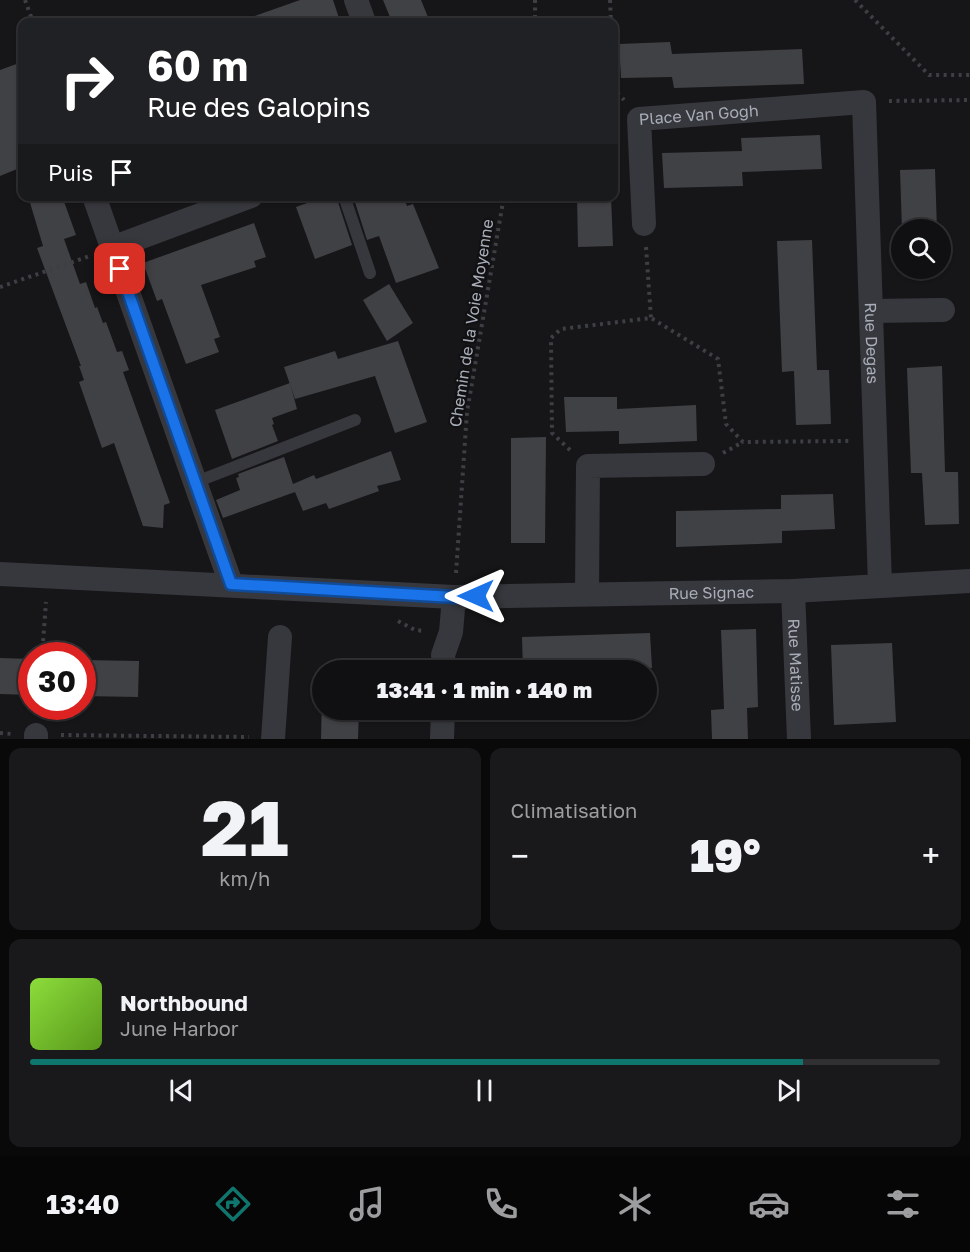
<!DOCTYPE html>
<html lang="fr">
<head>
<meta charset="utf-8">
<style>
	body { margin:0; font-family:"Golos Text",sans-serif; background:#19191b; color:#f1f3f6; height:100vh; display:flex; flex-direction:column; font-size:22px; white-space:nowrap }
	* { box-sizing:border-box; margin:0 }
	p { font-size:20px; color:#9c9d9f }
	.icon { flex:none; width:33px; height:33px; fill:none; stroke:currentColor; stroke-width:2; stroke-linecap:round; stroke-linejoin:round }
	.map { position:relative; height:739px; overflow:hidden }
	.drawer { display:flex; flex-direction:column; gap:9px; padding:9px; background:#09090a; flex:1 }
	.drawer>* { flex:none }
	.top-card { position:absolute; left:18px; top:18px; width:600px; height:183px; border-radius:12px; box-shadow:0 2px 4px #0004,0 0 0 2px #303032; background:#202124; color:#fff; overflow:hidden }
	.buttons { position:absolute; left:891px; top:219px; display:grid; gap:12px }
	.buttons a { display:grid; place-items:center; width:60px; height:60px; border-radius:50%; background:#101012; box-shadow:0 2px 4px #0004,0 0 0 2px #303032; font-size:30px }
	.speed { position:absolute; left:18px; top:642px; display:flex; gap:12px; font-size:30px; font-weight:700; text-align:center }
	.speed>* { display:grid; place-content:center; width:78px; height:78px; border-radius:50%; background:#101012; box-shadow:0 2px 4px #0004,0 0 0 2px #303032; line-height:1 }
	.speed .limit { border:9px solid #d22; background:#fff; color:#111 }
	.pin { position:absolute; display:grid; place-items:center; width:51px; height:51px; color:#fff; margin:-26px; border-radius:12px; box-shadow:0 3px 9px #0006 }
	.me { position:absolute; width:66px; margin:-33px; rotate:270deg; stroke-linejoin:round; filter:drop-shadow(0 0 4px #0008) }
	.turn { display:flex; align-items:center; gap:21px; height:126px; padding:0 30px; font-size:27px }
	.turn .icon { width:78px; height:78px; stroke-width:2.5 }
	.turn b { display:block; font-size:42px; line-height:51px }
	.then { display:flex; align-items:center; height:57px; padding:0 30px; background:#0003; gap:12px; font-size:22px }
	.big { font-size:45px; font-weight:800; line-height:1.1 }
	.drawer .widget { flex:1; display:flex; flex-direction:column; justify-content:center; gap:9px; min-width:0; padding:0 21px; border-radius:12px; background:#19191b }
	.drawer .dial { align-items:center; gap:0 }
	.dial b { font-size:78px; line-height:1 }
	.song { display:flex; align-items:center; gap:18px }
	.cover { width:72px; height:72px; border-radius:9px; background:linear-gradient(135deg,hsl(90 70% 55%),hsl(90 70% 35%)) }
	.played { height:6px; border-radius:3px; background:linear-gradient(90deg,#0f766e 85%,#303032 85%) }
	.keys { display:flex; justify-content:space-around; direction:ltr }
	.heat { display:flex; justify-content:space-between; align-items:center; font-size:33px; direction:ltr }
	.drawer .tiles { flex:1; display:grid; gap:9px; grid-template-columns:1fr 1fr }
	.widget:last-child { grid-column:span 2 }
	.trip { position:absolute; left:312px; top:660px; width:345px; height:60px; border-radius:30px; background:#101012; box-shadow:0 2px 4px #0004,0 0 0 2px #303032; font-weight:800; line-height:60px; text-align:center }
	.dock { display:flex; height:96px; justify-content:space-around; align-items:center; background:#060607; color:#9c9d9f }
	.dock .icon { width:42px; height:42px }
	.dock .selected { color:#0f766e }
	.dock b { font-size:27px; color:#f1f3f6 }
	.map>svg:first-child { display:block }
	.building { fill:#404145 }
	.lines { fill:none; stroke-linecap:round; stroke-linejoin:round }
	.path { stroke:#3d3f44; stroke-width:4; stroke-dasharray:3 4.5; stroke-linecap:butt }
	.lane { stroke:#37383d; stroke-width:12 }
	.street { stroke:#37383d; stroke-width:24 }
	.route-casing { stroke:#114b97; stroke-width:15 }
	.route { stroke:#1a73e8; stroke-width:10 }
	.labels { text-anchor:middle; stroke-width:4.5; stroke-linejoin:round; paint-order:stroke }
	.street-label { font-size:16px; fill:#a8adb8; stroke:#111113 }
</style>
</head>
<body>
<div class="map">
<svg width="970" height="739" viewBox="0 0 970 739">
	<rect width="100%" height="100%" fill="#161618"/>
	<g class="building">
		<path d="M300,0H333L339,18L326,22H246V19Z"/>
		<path d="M383,0H421L430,22H392Z"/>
		<path d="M670,42L672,54L802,49L804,84L674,88L672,77L621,78L619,44Z"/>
		<path d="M22,62V167L0,176V70Z"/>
		<path d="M820,135L822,169L742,172L743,186L664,188L662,153L742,151L741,138Z"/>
		<path d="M935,169L937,230H902L900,170Z"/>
		<path d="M28,196H62L76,235L64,239L80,284L86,282L95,308L97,307L103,323L106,322L117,352L122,351L129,370L123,372L170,503L164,505L163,528L143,526L114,443L102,448L79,382L84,380L79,366H81L37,248L43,246Z"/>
		<path d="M327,196H336L352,245L315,259L296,207Z"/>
		<path d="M353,196H403L407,206L413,204L439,268L396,283L379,236L367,240Z"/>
		<path d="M577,196H611L613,246L578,247Z"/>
		<path d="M254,223L266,257L254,261L256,267L201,285L220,337L214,339L219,352L186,364L162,299L157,301L143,263Z"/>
		<path d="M812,240L817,370H829L831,424L796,425L794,371L782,372L777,241Z"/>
		<path d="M389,284L413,323L387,341L363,300Z"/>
		<path d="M398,341L427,422L395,433L375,376L295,399L284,367L335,351L338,359Z"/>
		<path d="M942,366L945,472H958L959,524L925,525L922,473H911L907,368Z"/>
		<path d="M290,383L297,409L272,418L274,424L272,425L278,441L232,459L215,410Z"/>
		<path d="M564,397H617V409L696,405L697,441L619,444V431L566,432Z"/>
		<path d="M546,437L545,543H511V438Z"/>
		<path d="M391,451L401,480L377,486L379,491L329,509L326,503L303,511L295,492L223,518L216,500L240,490L236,478L239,477L238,474L284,457L293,484L314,475L316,479Z"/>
		<path d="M833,494L835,529L782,531V543L676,547V511L781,509V495Z"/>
		<path d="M756,629L758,707L747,708L748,739H712L711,710L724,709L721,630Z"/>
		<path d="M650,633L652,668L523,670L522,637Z"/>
		<path d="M892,643L896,722L834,725L831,645Z"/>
		<path d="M0,658L32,659V695L0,694Z"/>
		<path d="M82,660L139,661L138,697L82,696Z"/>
		<path d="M323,665L360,667V670H323Z"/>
		<path d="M322,695V710H359L358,739H321Z"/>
	</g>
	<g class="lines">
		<g class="path">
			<path d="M25,0L33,22"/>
			<path d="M535,0V22"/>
			<path d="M610,0L611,22"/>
			<path d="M855,0L929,75H970"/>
			<path d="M614,71L615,90L624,100"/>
			<path d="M889,101L970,100"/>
			<path d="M646,247L651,318"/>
			<path d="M0,287L90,256"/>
			<path d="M570,450L552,433L551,338L561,329L651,318L718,359L726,424L743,442L850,441"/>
			<path d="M723,453L743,442"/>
			<path d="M456,573L467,412L504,196"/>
			<path d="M398,621L415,630L424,631"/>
			<path d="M42,656L46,602"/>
			<path d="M0,733L12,734"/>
			<path d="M61,735L249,737"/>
		</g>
		<g class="lane">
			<path d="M344,196L370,273"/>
			<path d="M196,482L355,420"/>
		</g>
		<g class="street">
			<path d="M356,0L364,22"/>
			<path d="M94,196L231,584"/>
			<path id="s1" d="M644,224L639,119L864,102L880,585"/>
			<path d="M112,248L251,196"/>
			<path d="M871,311L943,310"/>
			<path id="s2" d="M0,574L454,597L793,591L970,581"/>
			<path id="s3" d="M793,591L799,739"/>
			<path d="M587,594L588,466L703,464"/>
			<path d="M444,670L443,655L451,632L454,597"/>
			<path d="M36,739V735"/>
			<path d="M273,739L280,637"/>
			<path d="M442,739L443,710"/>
		</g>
	</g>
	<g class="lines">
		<defs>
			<path id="route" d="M120,269L231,584L454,597L476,596"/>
		</defs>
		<use href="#route" class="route-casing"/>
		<use href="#route" class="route"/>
	</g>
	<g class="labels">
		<g class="street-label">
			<text dy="6" stroke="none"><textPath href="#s1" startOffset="165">Place Van Gogh</textPath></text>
			<text transform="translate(471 323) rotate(-81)" y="6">Chemin de la Voie Moyenne</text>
			<text dy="6" stroke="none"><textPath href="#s1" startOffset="572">Rue Degas</textPath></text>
			<text dy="6" stroke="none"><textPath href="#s2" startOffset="712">Rue Signac</textPath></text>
			<text dy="6" stroke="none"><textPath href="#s3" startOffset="74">Rue Matisse</textPath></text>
		</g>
	</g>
</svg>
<div class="buttons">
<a><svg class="icon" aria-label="search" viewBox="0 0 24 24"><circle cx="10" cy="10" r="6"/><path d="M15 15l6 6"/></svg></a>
</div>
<div class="speed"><div class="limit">30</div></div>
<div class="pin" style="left:120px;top:269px;background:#d93025"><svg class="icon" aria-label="arrive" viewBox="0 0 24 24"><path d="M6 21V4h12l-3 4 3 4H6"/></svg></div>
<svg class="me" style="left:476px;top:596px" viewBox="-20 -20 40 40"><path d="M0-17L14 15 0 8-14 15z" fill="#1a73e8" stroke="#fff" stroke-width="4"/></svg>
<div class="trip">13:41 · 1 min · 140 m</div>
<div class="top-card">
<div class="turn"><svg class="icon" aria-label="right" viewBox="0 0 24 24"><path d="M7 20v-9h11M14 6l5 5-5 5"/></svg><div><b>60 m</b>Rue des Galopins</div></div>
<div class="then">Puis<svg class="icon" aria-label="arrive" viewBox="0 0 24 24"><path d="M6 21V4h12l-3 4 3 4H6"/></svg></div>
</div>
</div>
<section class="drawer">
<div class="tiles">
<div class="widget dial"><b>21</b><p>km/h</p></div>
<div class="widget"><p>Climatisation</p>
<div class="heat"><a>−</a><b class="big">19°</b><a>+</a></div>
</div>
<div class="widget">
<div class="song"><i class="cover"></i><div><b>Northbound</b><p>June Harbor</p></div></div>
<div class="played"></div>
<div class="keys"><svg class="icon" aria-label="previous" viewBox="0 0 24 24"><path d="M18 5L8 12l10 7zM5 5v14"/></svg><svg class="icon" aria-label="pause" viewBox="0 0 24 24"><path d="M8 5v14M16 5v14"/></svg><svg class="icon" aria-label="next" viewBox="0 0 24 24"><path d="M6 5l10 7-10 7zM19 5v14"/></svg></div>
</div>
</div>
</section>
<nav class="dock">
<b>13:40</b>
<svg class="icon selected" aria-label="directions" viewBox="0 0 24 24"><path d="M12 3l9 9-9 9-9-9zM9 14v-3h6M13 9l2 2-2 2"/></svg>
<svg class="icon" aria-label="music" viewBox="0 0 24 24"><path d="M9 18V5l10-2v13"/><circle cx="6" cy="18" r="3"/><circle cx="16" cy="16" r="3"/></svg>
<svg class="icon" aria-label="phone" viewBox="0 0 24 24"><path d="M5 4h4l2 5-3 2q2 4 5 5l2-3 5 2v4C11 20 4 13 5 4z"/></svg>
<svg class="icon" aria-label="climate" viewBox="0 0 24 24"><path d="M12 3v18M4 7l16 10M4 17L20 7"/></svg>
<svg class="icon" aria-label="car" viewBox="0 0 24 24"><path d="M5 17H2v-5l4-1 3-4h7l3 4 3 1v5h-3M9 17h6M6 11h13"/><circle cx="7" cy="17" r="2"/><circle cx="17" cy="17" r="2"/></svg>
<svg class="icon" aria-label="filters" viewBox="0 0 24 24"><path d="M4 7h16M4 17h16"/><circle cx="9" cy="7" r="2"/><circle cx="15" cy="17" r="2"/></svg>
</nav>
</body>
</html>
